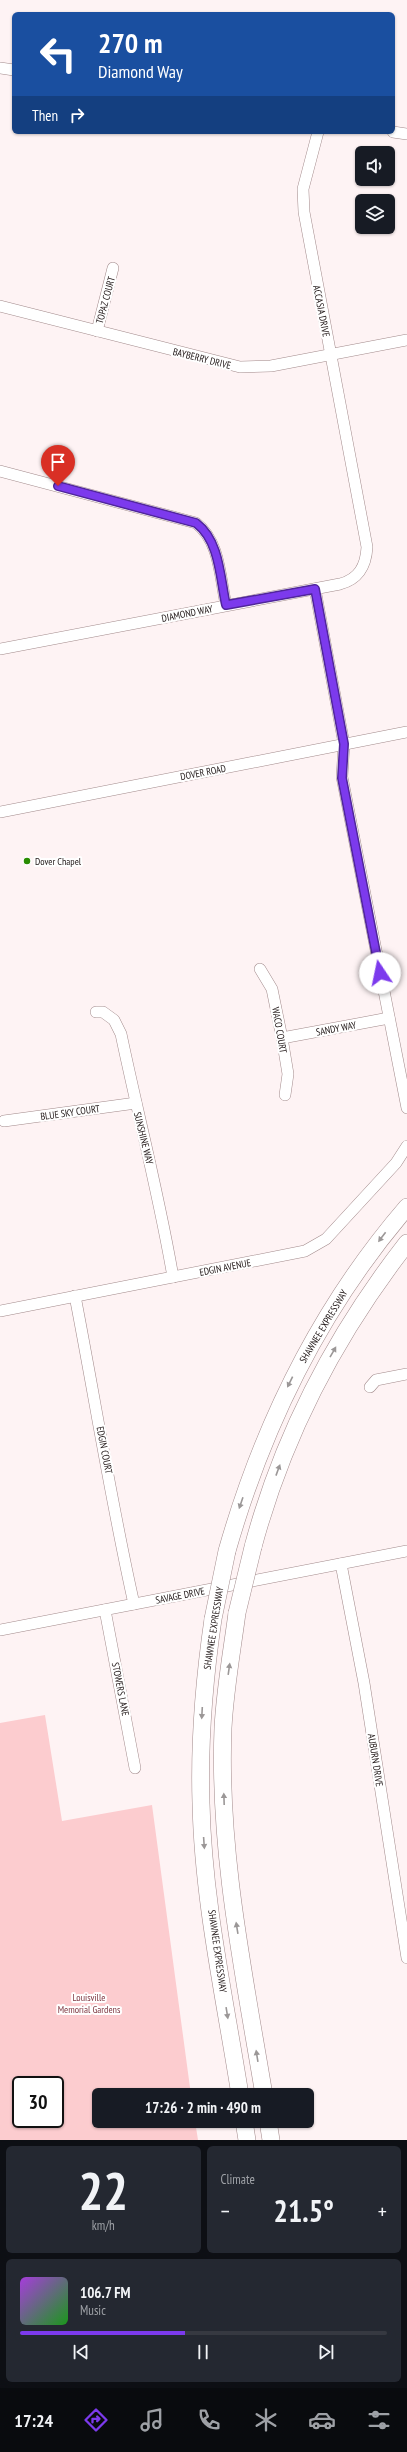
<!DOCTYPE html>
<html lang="en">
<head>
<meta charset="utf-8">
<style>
	body { margin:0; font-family:"PT Sans Narrow",sans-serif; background:#242831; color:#f1f3f6; height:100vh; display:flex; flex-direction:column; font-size:15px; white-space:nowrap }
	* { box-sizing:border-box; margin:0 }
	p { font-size:13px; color:#9ea1a6 }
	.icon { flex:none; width:22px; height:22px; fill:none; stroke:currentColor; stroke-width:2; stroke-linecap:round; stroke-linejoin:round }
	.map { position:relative; height:2140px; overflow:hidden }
	.drawer { display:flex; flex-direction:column; gap:6px; padding:6px; background:#0d0f14; flex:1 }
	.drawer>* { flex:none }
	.top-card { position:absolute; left:12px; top:12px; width:383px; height:122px; border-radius:6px; box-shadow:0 1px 3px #0004; background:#1a4fa0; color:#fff; overflow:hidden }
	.fabs { position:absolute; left:355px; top:146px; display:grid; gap:8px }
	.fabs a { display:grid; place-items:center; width:40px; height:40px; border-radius:6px; background:#171b24; box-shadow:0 1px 3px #0004; font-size:20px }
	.speed { position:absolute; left:12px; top:2076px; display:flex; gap:8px; font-size:20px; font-weight:700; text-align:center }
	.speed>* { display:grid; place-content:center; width:52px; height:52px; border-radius:50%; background:#171b24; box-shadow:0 1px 3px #0004; line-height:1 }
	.speed .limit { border:2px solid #111; border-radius:6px; background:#fff; color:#111 }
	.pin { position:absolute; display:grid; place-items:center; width:34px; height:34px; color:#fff; margin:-41px -17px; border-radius:50% 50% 50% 0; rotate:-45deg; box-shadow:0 0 4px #0007 }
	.pin .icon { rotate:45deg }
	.me { position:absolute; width:44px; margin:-22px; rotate:349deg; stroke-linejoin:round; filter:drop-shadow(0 0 3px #0008) }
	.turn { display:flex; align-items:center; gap:14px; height:84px; padding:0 20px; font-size:18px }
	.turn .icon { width:52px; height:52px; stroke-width:2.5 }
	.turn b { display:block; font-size:28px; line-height:34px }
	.then { display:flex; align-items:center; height:38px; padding:0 20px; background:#0003; gap:8px; font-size:15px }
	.big { font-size:30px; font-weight:600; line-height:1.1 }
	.drawer .widget { flex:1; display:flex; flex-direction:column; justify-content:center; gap:6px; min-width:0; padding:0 14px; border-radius:6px; background:#242831 }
	.drawer .dial { align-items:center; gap:0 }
	.dial b { font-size:52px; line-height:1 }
	.song { display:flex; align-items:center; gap:12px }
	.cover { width:48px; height:48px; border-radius:6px; background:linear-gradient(135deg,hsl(280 70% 55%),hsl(120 70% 35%)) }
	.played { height:4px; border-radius:2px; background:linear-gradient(90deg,#7c3aed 45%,#363941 45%) }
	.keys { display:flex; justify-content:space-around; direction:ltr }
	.heat { display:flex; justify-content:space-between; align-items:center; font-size:22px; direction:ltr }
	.drawer .tiles { flex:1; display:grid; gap:6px; grid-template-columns:1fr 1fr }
	.widget:last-child { grid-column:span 2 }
	.trip { position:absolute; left:92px; top:2088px; width:222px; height:40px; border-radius:6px; background:#171b24; box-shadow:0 1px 3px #0004; font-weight:600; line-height:40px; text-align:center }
	.dock { display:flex; height:64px; justify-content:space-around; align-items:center; background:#090b0e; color:#9ea1a6 }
	.dock .icon { width:28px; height:28px }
	.dock .on { color:#7c3aed }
	.dock b { font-size:18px; color:#f1f3f6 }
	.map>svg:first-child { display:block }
	.green { fill:#fccccf; fill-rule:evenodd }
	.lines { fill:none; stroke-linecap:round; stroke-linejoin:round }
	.minor-casing { stroke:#a28a8b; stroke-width:12 }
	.highway-casing { stroke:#a28a8b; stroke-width:18 }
	.minor { stroke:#fff; stroke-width:11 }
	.highway { stroke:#fff; stroke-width:17 }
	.highway-bridge-casing { stroke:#a28a8b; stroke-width:18; stroke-linecap:butt }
	.highway-bridge { stroke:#fff; stroke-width:17 }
	.oneway { fill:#9b9797 }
	.route-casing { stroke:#51269a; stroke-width:10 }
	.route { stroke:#7c3aed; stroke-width:7 }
	.poi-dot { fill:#298c01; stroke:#fff; stroke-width:1.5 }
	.labels { text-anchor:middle; stroke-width:4; stroke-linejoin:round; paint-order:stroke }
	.street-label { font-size:10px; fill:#201717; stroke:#fff }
	.poi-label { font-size:10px; fill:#201717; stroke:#fff; text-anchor:start }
	.park-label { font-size:10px; fill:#7d3640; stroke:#fff }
</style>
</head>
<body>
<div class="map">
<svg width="407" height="2140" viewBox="0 0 407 2140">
	<rect width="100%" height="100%" fill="#fef3f4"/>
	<path class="green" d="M45,1715L62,1821L152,1805L191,2095H99V2121H195L198,2140H0V1723ZM21,2085H55V2119H21Z"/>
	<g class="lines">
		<defs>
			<g id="minor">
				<path d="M0,68L14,70"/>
				<path d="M393,132L407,134"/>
				<path d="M0,306L240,367L271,366L407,340"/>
				<path d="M97,331L113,268"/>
				<path d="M0,471L196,523C220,541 220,578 226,605"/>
				<path d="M315,589L344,744L342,777L407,1108"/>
				<path d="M0,649L340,584C359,579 366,566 367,547L304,212L303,189L318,132"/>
				<path d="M0,812L407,732"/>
				<path d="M260,969L272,989L282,1038L288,1074L285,1095"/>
				<path d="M96,1012H103L114,1020L121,1034C138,1115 159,1195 173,1277"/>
				<path d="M282,1038L389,1018"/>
				<path d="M4,1121L136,1103"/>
				<path d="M75,1296C95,1399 111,1502 134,1604"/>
				<path d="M0,1311L305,1251L326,1239L396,1163L407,1146"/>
				<path d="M370,1387L376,1380L407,1374"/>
				<path d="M341,1564L364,1683L407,1958"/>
				<path d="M105,1610L135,1768"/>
				<path d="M0,1630L407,1551"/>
			</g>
			<g id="highway">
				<path d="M253,1547C283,1435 336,1334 407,1243"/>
				<path d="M227,1551C263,1425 320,1308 407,1207"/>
				<path d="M237,1613C232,1651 225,1689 223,1728C218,1851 244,1974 264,2095"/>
				<path d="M213,1619C204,1681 199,1741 201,1803C203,1901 225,1999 240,2095"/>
				<path d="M244,2121L247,2140"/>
				<path d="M268,2121L271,2140"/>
			</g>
		</defs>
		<use href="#minor" class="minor-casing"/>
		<use href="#highway" class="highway-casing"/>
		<use href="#minor" class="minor"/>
		<use href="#highway" class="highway"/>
		<defs>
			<g id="highway-bridge">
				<path d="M237,1613L253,1547"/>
				<path d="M213,1619L227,1551"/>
			</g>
		</defs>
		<use href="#highway-bridge" class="highway-bridge-casing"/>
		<use href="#highway-bridge" class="highway-bridge"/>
	</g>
	<defs><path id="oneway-solid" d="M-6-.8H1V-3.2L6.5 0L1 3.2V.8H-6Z"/></defs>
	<g class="oneway">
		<use href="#oneway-solid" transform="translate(382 1237) rotate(127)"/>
		<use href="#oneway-solid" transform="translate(333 1352) rotate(-60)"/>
		<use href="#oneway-solid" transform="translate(290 1382) rotate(116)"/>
		<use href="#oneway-solid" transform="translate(278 1470) rotate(-70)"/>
		<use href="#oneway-solid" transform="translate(241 1503) rotate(109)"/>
		<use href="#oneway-solid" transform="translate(229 1669) rotate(-82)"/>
		<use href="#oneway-solid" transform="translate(202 1713) rotate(93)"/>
		<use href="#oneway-solid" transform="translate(224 1799) rotate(-92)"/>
		<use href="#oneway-solid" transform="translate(204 1843) rotate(86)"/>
		<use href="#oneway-solid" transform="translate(237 1928) rotate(-99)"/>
		<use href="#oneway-solid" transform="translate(227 2013) rotate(81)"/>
		<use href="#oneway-solid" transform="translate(257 2056) rotate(-99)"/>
	</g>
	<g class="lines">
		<defs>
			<path id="route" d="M58,486L196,523C220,541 220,578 226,605L315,589L344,744L342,778L380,973"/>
		</defs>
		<use href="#route" class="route-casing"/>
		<use href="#route" class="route"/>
	</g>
	<circle class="poi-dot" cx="27" cy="861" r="4"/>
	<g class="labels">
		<g class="street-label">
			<text transform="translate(105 300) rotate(-75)" y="4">TOPAZ COURT</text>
			<text transform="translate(322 311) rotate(79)" y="4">ACCASIA DRIVE</text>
			<text transform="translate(202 358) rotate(14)" y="4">BAYBERRY DRIVE</text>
			<text transform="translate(187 613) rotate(-11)" y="4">DIAMOND WAY</text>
			<text transform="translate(203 772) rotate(-11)" y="4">DOVER ROAD</text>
			<text transform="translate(336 1028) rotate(-11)" y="4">SANDY WAY</text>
			<text transform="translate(280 1030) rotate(80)" y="4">WACO COURT</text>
			<text transform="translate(70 1112) rotate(-8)" y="4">BLUE SKY COURT</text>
			<text transform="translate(144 1138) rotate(76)" y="4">SUNSHINE WAY</text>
			<text transform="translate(225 1267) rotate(-11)" y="4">EDGIN AVENUE</text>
			<text transform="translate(323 1326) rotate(-59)" y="4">SHAWNEE EXPRESSWAY</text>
			<text transform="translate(105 1450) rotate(79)" y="4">EDGIN COURT</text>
			<text transform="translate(180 1595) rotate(-11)" y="4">SAVAGE DRIVE</text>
			<text transform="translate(213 1628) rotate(-81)" y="4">SHAWNEE EXPRESSWAY</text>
			<text transform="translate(121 1689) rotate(79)" y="4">STOWERS LANE</text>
			<text transform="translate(376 1760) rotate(81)" y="4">AUBURN DRIVE</text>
			<text transform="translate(218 1951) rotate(82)" y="4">SHAWNEE EXPRESSWAY</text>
		</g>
		<g class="poi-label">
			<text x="35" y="865">Dover Chapel</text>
		</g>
		<g class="park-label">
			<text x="89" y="2001">Louisville<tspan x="89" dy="12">Memorial Gardens</tspan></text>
		</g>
	</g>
</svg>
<div class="fabs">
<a><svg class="icon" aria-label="sound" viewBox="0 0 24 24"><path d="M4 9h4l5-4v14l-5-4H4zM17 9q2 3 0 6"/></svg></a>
<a><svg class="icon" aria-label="layers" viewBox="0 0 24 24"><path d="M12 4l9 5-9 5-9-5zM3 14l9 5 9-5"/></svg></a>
</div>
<div class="speed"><div class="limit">30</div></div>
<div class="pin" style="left:58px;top:486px;background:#d93025"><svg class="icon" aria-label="arrive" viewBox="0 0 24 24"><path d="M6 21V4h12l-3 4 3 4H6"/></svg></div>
<svg class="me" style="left:380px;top:973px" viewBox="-20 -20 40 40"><circle r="19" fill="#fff"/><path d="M0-13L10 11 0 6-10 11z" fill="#7c3aed"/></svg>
<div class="trip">17:26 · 2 min · 490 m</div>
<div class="top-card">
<div class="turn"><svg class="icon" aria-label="left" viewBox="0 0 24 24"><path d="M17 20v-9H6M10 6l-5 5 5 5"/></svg><div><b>270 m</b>Diamond Way</div></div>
<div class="then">Then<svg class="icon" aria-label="right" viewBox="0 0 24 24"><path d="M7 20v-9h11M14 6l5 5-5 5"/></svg></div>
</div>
</div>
<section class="drawer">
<div class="tiles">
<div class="widget dial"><b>22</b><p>km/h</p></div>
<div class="widget"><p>Climate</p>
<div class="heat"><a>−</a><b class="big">21.5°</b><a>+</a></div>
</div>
<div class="widget">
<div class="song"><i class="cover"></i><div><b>106.7 FM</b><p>Music</p></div></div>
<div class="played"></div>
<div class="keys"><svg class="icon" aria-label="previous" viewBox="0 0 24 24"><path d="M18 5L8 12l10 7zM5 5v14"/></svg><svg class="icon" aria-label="pause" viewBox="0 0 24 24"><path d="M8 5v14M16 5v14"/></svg><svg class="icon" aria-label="next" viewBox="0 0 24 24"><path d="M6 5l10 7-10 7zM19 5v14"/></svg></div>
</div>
</div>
</section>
<nav class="dock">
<b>17:24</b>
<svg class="icon on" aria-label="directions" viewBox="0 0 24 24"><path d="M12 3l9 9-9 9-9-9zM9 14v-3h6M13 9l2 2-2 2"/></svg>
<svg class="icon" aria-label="music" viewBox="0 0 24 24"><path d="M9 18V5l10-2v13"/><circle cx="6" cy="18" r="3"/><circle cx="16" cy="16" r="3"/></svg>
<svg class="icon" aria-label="phone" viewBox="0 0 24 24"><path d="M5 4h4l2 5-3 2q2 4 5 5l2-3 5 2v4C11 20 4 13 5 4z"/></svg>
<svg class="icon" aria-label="climate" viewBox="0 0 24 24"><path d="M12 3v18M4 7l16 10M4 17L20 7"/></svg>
<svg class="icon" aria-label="car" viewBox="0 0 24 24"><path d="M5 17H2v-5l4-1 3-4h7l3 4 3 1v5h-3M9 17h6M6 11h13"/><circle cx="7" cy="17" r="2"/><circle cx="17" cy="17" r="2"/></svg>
<svg class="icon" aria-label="filters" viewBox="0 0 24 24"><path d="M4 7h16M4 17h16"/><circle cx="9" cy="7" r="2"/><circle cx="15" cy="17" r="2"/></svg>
</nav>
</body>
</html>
